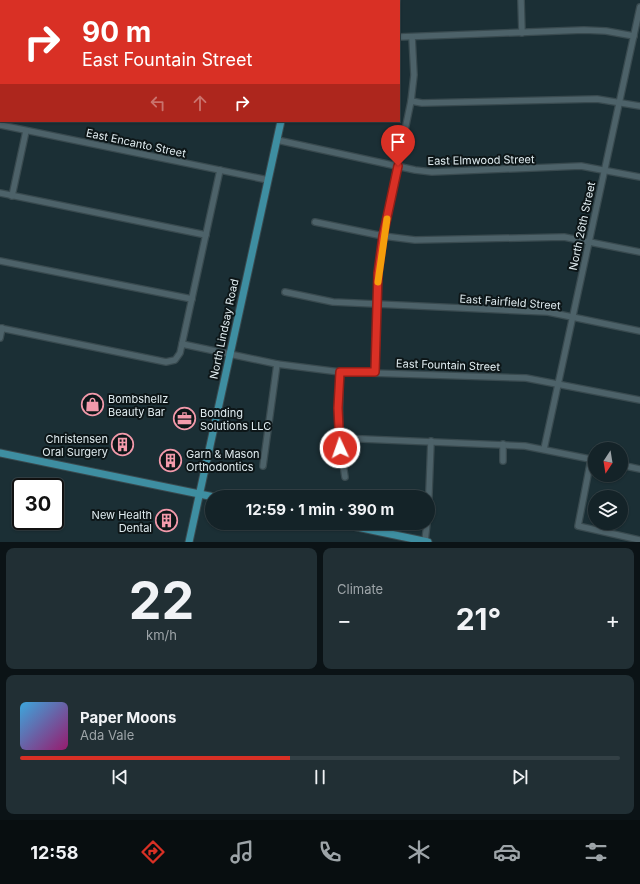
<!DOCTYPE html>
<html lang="en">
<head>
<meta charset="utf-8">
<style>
	body { margin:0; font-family:Inter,sans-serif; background:#212f34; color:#f1f3f6; height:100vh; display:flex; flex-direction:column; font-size:15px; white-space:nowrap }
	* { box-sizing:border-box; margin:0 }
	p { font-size:13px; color:#9da4a8 }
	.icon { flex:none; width:22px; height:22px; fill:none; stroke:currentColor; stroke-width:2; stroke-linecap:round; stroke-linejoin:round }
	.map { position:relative; height:542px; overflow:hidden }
	.side { display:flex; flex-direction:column; gap:6px; padding:6px; background:#0b1316; flex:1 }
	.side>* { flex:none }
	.top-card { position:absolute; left:0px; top:0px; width:400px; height:122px; box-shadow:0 1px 3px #0004,0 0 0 1px #334045; background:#d93025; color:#fff; overflow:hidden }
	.needle { width:26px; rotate:192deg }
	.buttons { position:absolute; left:588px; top:442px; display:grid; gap:8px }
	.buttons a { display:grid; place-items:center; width:40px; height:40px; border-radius:50%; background:#142328; box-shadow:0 1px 3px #0004,0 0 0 1px #334045; font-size:20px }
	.speed { position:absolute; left:12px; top:478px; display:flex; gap:8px; font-size:20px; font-weight:700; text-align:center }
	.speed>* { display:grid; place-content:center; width:52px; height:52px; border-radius:50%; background:#142328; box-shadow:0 1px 3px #0004,0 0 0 1px #334045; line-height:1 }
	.speed .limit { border:2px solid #111; border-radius:6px; background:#fff; color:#111 }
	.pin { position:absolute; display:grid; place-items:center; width:34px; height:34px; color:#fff; margin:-41px -17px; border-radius:50% 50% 50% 0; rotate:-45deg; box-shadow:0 0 4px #0007 }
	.pin .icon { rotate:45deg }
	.me { position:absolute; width:44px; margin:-22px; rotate:357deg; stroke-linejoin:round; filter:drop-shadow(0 0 3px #0008) }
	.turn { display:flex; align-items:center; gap:14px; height:84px; padding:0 16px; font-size:18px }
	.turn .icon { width:52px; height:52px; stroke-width:2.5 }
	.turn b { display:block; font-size:28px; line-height:34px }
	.lanes { display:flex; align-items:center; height:38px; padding:0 16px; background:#0003; justify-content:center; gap:20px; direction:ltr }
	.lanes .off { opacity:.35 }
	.big { font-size:30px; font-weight:700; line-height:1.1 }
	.side .widget { flex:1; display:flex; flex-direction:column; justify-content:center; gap:6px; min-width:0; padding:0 14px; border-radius:8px; background:#212f34 }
	.side .dial { align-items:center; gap:0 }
	.dial b { font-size:52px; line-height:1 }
	.song { display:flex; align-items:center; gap:12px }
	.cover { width:48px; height:48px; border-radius:6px; background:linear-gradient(135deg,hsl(200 70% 55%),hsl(320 70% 35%)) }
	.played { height:4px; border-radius:2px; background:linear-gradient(90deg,#d93025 45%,#334045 45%) }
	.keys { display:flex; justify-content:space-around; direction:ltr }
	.heat { display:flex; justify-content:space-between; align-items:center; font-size:22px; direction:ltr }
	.side .tiles { flex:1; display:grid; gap:6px; grid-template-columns:1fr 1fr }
	.widget:last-child { grid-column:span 2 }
	.trip { position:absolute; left:205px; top:490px; width:230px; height:40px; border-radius:20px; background:#142328; box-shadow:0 1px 3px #0004,0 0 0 1px #334045; font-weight:700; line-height:40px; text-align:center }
	.dock { display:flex; height:64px; justify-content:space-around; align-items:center; background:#080e10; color:#9da4a8 }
	.dock .icon { width:28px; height:28px }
	.dock .selected { color:#d93025 }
	.dock b { font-size:18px; color:#f1f3f6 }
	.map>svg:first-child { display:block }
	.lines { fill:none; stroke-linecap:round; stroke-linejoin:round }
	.minor-casing { stroke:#394a4f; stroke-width:8 }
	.major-casing { stroke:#394a4f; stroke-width:9 }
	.minor { stroke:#4d6269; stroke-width:5.5 }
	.major { stroke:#3e8ea1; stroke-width:7 }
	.route-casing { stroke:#8d1f18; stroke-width:10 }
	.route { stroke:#d93025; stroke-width:7 }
	.slow { stroke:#f59e0b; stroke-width:7 }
	.labels { text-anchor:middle; stroke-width:4; stroke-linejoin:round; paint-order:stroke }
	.street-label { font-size:11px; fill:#e0ecf0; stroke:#0d1618 }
	.poi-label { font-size:11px; fill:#e0ecf0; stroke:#0d1618; text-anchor:start }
</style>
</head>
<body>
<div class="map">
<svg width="640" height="542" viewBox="0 0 640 542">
	<rect width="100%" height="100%" fill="#1b2f35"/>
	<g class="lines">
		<defs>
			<g id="minor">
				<path d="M521,0L522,33"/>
				<path d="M399,37L584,30L606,31L634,36"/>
				<path d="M411,101L422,103L597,99L640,106"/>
				<path d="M0,125L268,180"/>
				<path d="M277,140L415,170L432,172L581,166L640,177"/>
				<path d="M0,193L206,235"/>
				<path d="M12,196L26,131"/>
				<path d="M315,222L383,236L415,240L564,237L640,252"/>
				<path d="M0,261L192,299"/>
				<path d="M285,292L333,302L548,312L640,331"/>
				<path d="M0,328L166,362L175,360L180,353L220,170"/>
				<path d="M0,338L2,328"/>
				<path d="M182,344L277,364L340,372L526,378L640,400"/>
				<path d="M340,372L339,438L345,477"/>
				<path d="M375,372L378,273L383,236L411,101L414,75L412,37"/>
				<path d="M339,438L525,446L595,460"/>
				<path d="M544,449L640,7"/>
				<path d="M591,459L578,526L640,540"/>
				<path d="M503,461V444"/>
				<path d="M621,465L640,469"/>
				<path d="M263,466L277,364"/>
				<path d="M428,518L431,441"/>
				<path d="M425,541L427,523"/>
			</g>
			<g id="major">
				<path d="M308,1V0"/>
				<path d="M0,453L214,497"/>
				<path d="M338,523L428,542"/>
				<path d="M189,542L281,121"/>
			</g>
		</defs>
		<use href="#minor" class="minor-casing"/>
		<use href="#major" class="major-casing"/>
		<use href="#minor" class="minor"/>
		<use href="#major" class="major"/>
	</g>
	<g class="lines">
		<defs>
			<path id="route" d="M340,448L338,408L340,372H375L378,273L383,236L398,166"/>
		</defs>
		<use href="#route" class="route-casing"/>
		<use href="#route" class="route"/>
		<path class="slow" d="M378,282L387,219"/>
	</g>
	<defs>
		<symbol id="shop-ring" viewBox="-11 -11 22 22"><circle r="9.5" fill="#0d1618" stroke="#f39aab" stroke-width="1.5"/><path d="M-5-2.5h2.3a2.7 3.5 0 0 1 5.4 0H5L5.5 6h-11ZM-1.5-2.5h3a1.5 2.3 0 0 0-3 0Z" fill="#f39aab"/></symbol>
		<symbol id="office-ring" viewBox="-11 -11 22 22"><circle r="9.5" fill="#0d1618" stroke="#f39aab" stroke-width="1.5"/><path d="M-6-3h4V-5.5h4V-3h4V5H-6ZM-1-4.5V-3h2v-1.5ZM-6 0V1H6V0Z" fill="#f39aab"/></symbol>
		<symbol id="building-ring" viewBox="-11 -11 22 22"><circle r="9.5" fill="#0d1618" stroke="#f39aab" stroke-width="1.5"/><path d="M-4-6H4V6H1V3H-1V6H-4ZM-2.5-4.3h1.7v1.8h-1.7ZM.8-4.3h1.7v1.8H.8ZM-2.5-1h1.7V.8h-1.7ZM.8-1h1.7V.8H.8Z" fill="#f39aab"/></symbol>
	</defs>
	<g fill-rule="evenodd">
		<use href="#shop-ring" x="80" y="392" width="25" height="25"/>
		<use href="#office-ring" x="172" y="406" width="25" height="25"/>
		<use href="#building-ring" x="110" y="432" width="25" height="25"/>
		<use href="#building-ring" x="158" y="448" width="25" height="25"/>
		<use href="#building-ring" x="154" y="508" width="25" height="25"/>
	</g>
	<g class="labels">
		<g class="street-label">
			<text transform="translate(136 143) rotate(12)" y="4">East Encanto Street</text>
			<text transform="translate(481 160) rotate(-1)" y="4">East Elmwood Street</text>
			<text transform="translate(582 226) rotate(-78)" y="4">North 26th Street</text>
			<text transform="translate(510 302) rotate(4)" y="4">East Fairfield Street</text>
			<text transform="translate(224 329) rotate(-78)" y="4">North Lindsay Road</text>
			<text transform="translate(448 365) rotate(2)" y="4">East Fountain Street</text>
		</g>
		<g class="poi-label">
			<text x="108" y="403">Bombshellz<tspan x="108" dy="13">Beauty Bar</tspan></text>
			<text x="200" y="417">Bonding<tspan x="200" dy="13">Solutions LLC</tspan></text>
			<text x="108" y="443" text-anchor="end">Christensen<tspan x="108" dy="13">Oral Surgery</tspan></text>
			<text x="186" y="458">Garn &amp; Mason<tspan x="186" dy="13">Orthodontics</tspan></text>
			<text x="152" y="519" text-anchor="end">New Health<tspan x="152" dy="13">Dental</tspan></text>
		</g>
	</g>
</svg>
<div class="buttons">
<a><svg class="needle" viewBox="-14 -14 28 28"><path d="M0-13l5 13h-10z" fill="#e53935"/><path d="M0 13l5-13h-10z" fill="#9da4a8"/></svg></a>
<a><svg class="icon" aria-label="layers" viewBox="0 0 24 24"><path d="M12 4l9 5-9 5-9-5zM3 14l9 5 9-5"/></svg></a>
</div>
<div class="speed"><div class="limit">30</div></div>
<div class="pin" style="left:398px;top:166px;background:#d93025"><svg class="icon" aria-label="arrive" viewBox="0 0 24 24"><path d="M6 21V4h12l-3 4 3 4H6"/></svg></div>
<svg class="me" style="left:340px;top:448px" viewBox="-20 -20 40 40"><circle r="17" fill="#d93025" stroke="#fff" stroke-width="3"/><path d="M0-11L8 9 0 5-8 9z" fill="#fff"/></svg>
<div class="trip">12:59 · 1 min · 390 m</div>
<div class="top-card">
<div class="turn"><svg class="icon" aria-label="right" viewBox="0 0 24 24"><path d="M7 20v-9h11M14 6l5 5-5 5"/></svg><div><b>90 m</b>East Fountain Street</div></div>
<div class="lanes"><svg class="icon off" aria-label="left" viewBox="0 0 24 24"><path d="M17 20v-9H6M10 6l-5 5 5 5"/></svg><svg class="icon off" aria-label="ahead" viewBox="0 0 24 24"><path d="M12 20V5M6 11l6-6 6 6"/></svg><svg class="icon" aria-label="right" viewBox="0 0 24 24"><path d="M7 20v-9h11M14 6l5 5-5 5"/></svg></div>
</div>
</div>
<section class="side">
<div class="tiles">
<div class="widget dial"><b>22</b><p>km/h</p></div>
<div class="widget"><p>Climate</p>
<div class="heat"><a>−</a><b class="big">21°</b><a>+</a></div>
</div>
<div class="widget">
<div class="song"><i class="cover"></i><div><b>Paper Moons</b><p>Ada Vale</p></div></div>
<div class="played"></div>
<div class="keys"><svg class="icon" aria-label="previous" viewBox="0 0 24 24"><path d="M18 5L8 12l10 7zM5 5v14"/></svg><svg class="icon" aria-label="pause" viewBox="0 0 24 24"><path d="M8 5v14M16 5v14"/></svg><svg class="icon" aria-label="next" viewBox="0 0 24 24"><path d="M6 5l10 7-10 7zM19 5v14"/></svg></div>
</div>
</div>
</section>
<nav class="dock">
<b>12:58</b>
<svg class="icon selected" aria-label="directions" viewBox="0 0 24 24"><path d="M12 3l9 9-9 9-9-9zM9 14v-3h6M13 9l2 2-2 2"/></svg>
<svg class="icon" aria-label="music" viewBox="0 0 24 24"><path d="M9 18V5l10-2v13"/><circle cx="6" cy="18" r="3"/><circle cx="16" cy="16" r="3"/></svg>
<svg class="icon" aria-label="phone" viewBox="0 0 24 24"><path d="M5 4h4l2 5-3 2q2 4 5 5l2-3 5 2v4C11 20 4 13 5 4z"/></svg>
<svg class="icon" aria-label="climate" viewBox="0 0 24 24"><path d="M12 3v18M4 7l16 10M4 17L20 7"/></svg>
<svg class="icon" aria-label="car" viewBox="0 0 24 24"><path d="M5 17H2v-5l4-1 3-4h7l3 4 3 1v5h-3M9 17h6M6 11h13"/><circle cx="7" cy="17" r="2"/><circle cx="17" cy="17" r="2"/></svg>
<svg class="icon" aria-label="filters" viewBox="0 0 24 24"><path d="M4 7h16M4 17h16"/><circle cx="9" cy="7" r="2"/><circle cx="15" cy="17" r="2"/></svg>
</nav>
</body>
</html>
